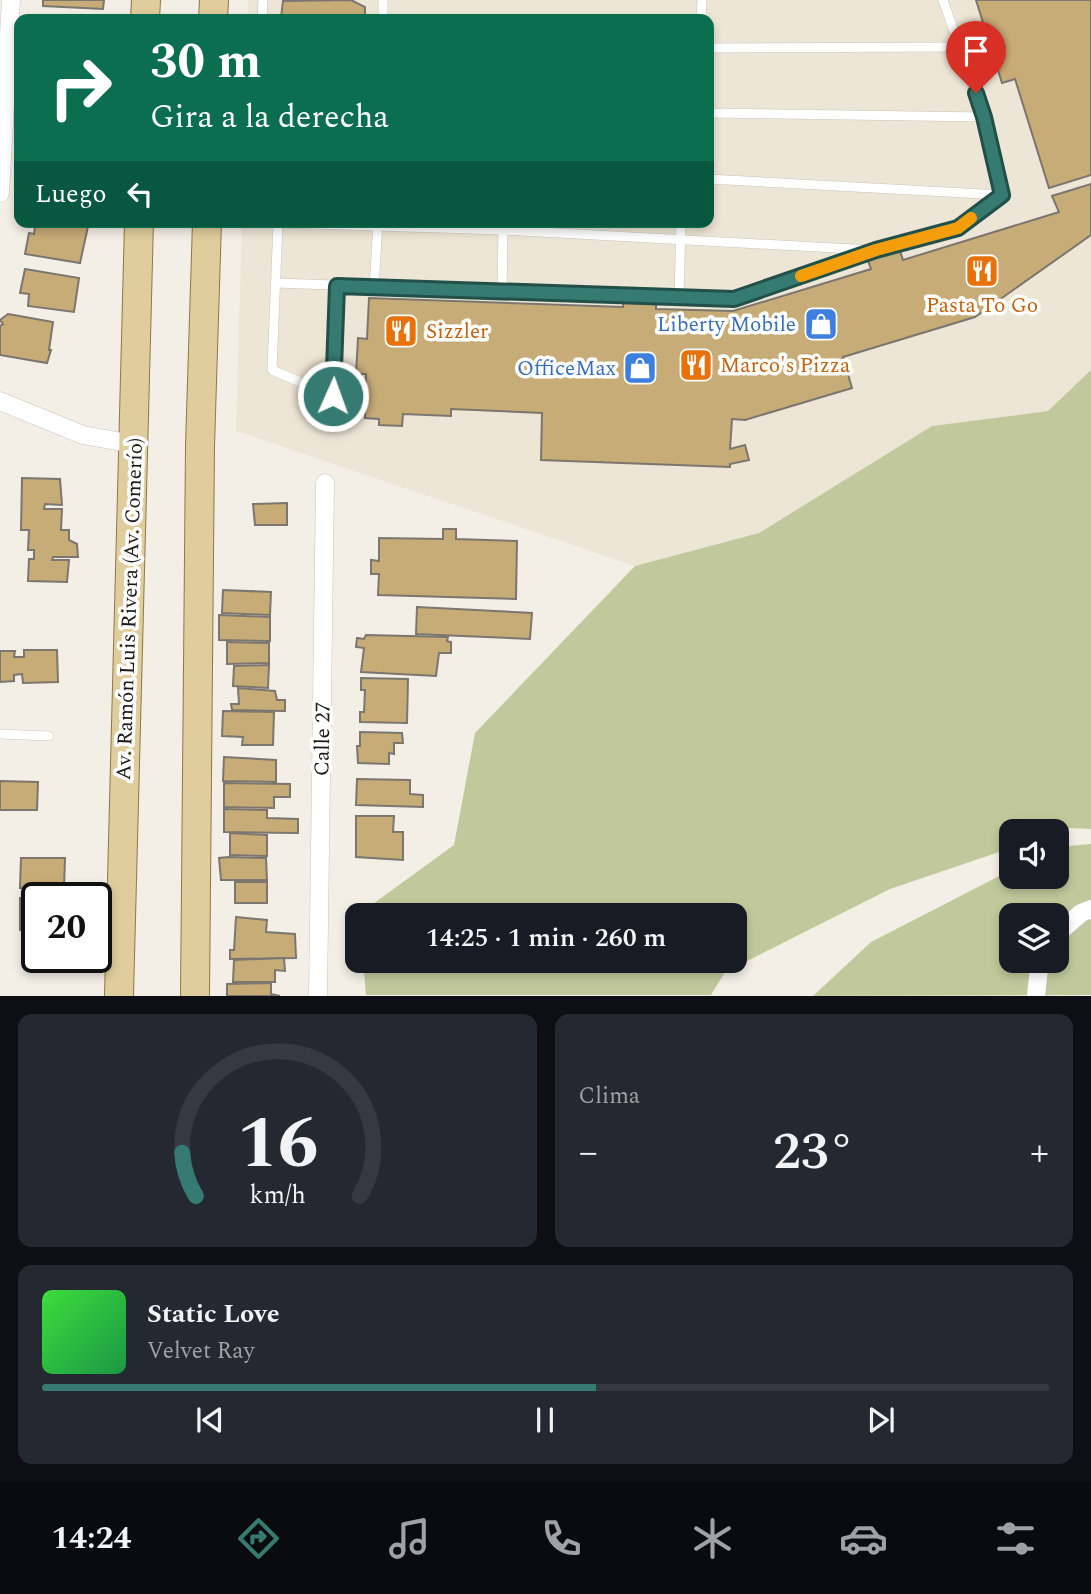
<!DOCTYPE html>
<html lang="es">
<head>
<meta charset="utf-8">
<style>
	body { margin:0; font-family:Spectral,serif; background:#242831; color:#f1f3f6; height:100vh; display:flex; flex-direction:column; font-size:26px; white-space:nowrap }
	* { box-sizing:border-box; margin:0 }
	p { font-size:23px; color:#9ea1a6 }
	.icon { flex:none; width:38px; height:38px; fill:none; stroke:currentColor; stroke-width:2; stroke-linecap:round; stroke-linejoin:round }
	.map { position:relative; height:996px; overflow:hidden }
	.sheet { display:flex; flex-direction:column; gap:18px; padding:18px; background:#0d0f14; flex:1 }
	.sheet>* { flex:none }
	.banner { position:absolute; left:14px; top:14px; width:700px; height:214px; border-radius:14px; box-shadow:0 4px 10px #0003; background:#0b6e4f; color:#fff; overflow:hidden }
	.tools { position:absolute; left:999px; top:819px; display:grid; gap:14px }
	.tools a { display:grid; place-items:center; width:70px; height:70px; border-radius:14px; background:#171b24; box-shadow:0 4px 10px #0003; font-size:35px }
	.speed { position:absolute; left:21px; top:882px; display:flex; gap:14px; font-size:35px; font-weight:700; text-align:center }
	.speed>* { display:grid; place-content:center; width:91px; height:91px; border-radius:50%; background:#171b24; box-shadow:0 4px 10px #0003; line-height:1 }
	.speed .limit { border:4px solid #111; border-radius:10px; background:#fff; color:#111 }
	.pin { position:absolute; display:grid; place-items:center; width:60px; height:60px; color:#fff; margin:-72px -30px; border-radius:50% 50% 50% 0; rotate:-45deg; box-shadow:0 0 7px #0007 }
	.pin .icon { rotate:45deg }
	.me { position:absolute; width:77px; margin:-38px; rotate:2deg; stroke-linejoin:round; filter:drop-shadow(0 0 5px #0008) }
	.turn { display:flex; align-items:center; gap:24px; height:147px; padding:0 21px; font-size:32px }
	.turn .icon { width:91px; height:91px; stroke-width:2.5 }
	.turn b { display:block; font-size:49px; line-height:60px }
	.then { display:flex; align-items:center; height:66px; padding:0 21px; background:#0003; gap:14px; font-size:26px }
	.big { font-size:52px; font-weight:600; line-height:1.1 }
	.sheet .card { flex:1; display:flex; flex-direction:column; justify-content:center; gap:10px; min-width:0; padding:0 24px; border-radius:14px; background:#242831 }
	.sheet .dial { align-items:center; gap:0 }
	.dial svg { height:182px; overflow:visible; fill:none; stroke:#363941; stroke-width:7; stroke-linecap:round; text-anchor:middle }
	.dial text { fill:#f1f3f6; stroke:none }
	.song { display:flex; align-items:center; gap:21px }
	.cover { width:84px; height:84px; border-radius:10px; background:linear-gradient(135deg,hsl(120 70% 55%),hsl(140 70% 35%)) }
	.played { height:7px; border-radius:4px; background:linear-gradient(90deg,#357b71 55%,#363941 55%) }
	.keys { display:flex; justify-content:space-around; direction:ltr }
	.heat { display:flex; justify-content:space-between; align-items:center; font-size:38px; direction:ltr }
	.sheet .tiles { flex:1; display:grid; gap:18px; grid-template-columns:1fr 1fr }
	.card:last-child { grid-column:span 2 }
	.trip { position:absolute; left:345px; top:903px; width:402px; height:70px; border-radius:14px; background:#171b24; box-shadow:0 4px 10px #0003; font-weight:600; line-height:70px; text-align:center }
	.tab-bar { display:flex; height:112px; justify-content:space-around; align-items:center; background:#090b0e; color:#9ea1a6 }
	.tab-bar .icon { width:49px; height:49px }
	.tab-bar .current { color:#357b71 }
	.tab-bar b { font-size:32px; color:#f1f3f6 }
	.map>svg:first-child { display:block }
	.built { fill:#ede5d5 }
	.green { fill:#c1c99c; fill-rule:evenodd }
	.building { fill:#c8ac78; stroke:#7b766e; stroke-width:2 }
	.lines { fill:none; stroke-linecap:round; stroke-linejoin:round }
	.service-casing { stroke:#cac5bc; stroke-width:10 }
	.minor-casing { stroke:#cac5bc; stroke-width:19 }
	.primary-casing { stroke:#8d7845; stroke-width:30 }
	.service { stroke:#fff; stroke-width:9 }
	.minor { stroke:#fff; stroke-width:18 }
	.primary { stroke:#e0cd9e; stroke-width:28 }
	.route-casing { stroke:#225049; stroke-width:18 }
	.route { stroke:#357b71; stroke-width:12 }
	.slow { stroke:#f59e0b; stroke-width:12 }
	.labels { text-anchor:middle; stroke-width:7; stroke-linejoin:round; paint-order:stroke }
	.food-label { font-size:21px; fill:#c56008; stroke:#fff; text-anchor:start }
	.shop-label { font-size:21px; fill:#366cbe; stroke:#fff; text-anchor:end }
	.street-label { font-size:21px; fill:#1b1916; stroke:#fff }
</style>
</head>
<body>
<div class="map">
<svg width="1091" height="996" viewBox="0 0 1091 996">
	<rect width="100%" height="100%" fill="#f4efe6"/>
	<path class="built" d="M248,0H1091V370L1049,411L932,426L759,533L635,566L236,431L242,222H709V19H248Z"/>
	<g class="green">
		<path d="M1091,370V829L1069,828L1057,832L1012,831L1011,848L890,889L725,972L711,995H366L363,961H735V915L359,914L454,845L475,733L635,566L759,533L932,426L1048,411Z"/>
		<path d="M1091,844V995L813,996L871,942L1011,870L1012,877H1057V847ZM1012,915H1057V961H1012Z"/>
	</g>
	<g class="building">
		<path d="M43,0H104L103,9L43,6Z"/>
		<path d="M351,0L365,7V19L281,18L283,1Z"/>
		<path d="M976,0H1091V175L1049,188L1015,79L1002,83Z"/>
		<path d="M1091,184V235L975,317L843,357L852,388L745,420L732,419L730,449L745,445L749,460L730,464V467L541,460L542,413L451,409V416L403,414L402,426L379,425V419L365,418L366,374H356L358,338L367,339L369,298L623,307V297L656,298V309L733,311L871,269L867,258L899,248L903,260L1059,212L1052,196Z"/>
		<path d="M36,222H89L80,263L25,254L29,233L34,234Z"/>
		<path d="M25,269L79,278L74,312L28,306L29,294L20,293Z"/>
		<path d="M8,314L53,322L49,350H51L47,363L0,355V326L3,324L0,320Z"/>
		<path d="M22,478L60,479L62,505L45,504L44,509H62L61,530H69V540L77,544L78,557H53L52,560H69L67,582L28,581L29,559H34V550H28L29,530H21Z"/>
		<path d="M287,503V525H255L253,504Z"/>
		<path d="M443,529H456V539L517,541L516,599L378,595L379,574H371V560L379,561V538L443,539Z"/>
		<path d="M223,590L271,592L270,615L222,613Z"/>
		<path d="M417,607L532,613L530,639L416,634Z"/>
		<path d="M219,615L270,617V641L219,640Z"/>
		<path d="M366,635L448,637L447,641L451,642V653H439L436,676L361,672L364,648L356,647L357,638L364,639Z"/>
		<path d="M227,642L269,643V663L227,664Z"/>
		<path d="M24,650H57L58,682L23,683L22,674L14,675V681L0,682V651H15L14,657H24Z"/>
		<path d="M269,665L268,688L233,686L234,666Z"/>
		<path d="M361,678L408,679L407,723L360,722V712H364L365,690H361Z"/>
		<path d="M238,688L275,691L277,700H285V711L232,710L231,704H239Z"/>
		<path d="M223,711L274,712L273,745H242L243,737L222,736Z"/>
		<path d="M360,732L402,733L403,743H394V754L389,753V764L358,763L357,746H360Z"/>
		<path d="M224,757L276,760V782L223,781Z"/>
		<path d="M357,779L410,780V794L423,795V807L356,805Z"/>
		<path d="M0,781L38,782L37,810H0Z"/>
		<path d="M224,783L290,784V797H274V808L224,807Z"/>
		<path d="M224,809L267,810V818L298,819V833L224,832Z"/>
		<path d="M356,816H394L393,832H403V860L356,857Z"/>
		<path d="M230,833L267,835V856L230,855Z"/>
		<path d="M229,857L266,858L267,880H221L219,858Z"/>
		<path d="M21,858H65L64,889H56V898H70H37V930H20V898H36V888H20Z"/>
		<rect x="235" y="882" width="32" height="21"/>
		<path d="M236,917L267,920L266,932L295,934L296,958L230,959V950H234Z"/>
		<path d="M284,958L285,971L275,970V982H233L234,960Z"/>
		<path d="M271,983V994L280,996H227V984Z"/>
	</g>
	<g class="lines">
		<defs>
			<g id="service">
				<path d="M943,0L984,117L1002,195"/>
				<path d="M262,19L263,0"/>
				<path d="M383,19V0"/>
				<path d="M701,19L702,0"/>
				<path d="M709,48L960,47"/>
				<path d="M709,113L984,117"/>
				<path d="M709,179L1002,195"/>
				<path d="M276,283L734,299L876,250L958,228L1002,195"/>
				<path d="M337,286L333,396L272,370L278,223L503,230V222"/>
				<path d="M374,288L378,222"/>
				<path d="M502,292L503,230L871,250"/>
				<path d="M679,297L681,222"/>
				<path d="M0,734L49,736"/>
			</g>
			<g id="minor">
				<path d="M0,193L11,0"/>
				<path d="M0,401L83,435L133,444"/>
				<path d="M1057,934L1081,913L1091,909"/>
				<path d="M318,996L325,483"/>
				<path d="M1036,996L1039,968L1043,961"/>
			</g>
			<g id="primary">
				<path d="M145,19L146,0"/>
				<path d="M213,19L214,0"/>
				<path d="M119,996L139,222"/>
				<path d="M195,996L200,446L207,222"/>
			</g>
		</defs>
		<use href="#service" class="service-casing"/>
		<use href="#minor" class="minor-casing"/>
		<use href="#primary" class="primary-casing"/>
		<use href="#service" class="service"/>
		<use href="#minor" class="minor"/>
		<use href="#primary" class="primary"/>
	</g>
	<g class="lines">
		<defs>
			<path id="route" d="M333,396L337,286L734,299L876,250L958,228L1002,195L984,117L976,93"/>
		</defs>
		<use href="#route" class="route-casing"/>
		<use href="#route" class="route"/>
		<path class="slow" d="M801,276L876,250L958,228L971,218"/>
	</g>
	<defs>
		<symbol id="restaurant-square" viewBox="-11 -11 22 22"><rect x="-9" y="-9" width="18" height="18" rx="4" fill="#e8710a" stroke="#fff"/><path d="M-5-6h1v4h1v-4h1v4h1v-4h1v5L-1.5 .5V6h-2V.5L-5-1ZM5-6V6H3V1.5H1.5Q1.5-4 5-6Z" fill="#fff"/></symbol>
		<symbol id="shop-square" viewBox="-11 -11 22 22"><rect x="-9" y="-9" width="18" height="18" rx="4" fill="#3f7fe0" stroke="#fff"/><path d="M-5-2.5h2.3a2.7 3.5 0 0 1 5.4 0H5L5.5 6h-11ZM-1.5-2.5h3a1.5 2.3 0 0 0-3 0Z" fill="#fff"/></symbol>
	</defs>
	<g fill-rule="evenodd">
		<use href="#restaurant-square" x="963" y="252" width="38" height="38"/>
		<use href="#shop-square" x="802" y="305" width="38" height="38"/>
		<use href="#restaurant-square" x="382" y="312" width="38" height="38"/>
		<use href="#restaurant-square" x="677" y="346" width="38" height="38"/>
		<use href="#shop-square" x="621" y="349" width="38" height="38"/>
	</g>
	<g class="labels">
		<g class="food-label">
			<text x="982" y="312" text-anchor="middle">Pasta To Go</text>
			<text x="426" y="338">Sizzler</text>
			<text x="720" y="372">Marco's Pizza</text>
		</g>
		<g class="shop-label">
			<text x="796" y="331">Liberty Mobile</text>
			<text x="616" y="375">OfficeMax</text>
		</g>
		<g class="street-label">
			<text transform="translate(129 609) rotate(-88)" y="7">Av. Ramón Luis Rivera (Av. Comerío)</text>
			<text transform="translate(322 739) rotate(-89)" y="7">Calle 27</text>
		</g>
	</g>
</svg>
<div class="tools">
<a><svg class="icon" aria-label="sound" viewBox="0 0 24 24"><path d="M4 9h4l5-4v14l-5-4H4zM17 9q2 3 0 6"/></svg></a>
<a><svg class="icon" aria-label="layers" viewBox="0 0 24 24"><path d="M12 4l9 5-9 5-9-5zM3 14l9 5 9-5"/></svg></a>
</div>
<div class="speed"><div class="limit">20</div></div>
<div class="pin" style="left:976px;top:93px;background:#d93025"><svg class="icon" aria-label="arrive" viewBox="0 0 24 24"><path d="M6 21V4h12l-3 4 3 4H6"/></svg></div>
<svg class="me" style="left:333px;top:396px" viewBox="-20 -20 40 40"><circle r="17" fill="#357b71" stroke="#fff" stroke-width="3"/><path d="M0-11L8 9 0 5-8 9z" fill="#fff"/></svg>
<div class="trip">14:25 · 1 min · 260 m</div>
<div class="banner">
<div class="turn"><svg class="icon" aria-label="right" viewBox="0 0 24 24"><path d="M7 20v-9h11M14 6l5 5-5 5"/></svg><div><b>30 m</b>Gira a la derecha</div></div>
<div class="then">Luego<svg class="icon" aria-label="left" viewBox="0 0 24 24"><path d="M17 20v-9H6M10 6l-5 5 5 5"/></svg></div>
</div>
</div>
<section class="sheet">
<div class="tiles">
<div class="card dial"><svg viewBox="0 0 100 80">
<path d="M14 69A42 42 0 1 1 86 69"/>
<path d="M14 69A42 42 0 0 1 8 50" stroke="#357b71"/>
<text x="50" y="56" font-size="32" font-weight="700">16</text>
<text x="50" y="72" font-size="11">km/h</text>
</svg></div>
<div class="card"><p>Clima</p>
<div class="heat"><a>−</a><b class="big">23°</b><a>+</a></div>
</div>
<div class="card">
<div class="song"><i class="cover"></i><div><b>Static Love</b><p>Velvet Ray</p></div></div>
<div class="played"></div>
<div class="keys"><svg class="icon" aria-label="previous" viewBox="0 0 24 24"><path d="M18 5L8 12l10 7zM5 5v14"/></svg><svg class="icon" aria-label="pause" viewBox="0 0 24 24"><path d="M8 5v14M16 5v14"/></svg><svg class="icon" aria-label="next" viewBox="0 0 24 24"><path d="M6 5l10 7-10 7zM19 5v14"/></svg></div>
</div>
</div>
</section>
<nav class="tab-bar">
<b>14:24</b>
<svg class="icon current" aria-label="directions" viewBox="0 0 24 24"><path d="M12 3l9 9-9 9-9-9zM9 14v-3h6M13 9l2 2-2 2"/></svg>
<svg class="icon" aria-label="music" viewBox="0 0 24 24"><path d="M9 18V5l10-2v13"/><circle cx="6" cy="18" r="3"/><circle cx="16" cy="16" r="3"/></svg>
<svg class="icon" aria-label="phone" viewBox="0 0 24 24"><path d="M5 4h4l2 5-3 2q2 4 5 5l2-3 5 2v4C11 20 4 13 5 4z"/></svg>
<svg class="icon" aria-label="climate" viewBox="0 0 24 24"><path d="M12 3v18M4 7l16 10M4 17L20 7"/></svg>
<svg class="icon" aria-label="car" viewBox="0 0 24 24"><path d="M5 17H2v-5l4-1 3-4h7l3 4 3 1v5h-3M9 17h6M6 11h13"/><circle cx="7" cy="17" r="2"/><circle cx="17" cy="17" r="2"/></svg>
<svg class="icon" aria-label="filters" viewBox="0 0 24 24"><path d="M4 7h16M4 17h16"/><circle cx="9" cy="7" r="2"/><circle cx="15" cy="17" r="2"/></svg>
</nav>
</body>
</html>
